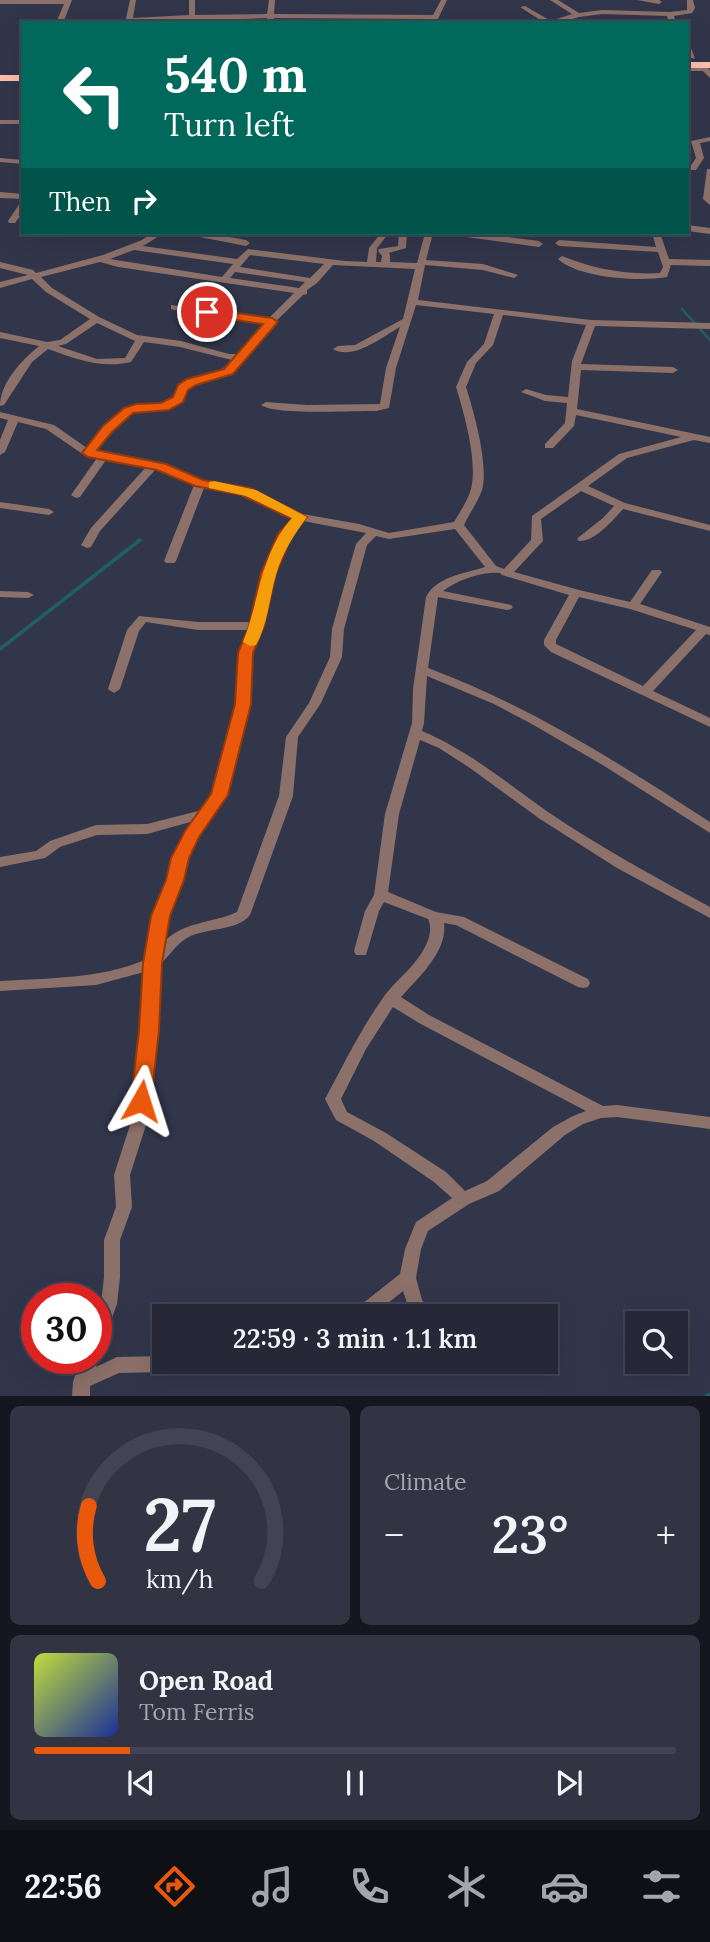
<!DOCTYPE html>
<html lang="en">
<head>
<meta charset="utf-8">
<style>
	body { margin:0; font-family:Lora,serif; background:#323443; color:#f1f3f6; height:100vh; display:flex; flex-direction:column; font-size:26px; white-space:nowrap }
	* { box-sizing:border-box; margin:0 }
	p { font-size:23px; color:#a4a6ae }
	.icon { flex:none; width:38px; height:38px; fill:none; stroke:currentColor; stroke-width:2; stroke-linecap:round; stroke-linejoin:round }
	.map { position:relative; height:1396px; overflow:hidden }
	.sheet { display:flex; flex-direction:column; gap:10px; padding:10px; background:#15161f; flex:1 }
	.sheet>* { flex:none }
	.top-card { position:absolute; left:21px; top:21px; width:668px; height:214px; border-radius:0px; box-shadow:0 7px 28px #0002,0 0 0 2px #424453; background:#00695c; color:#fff; overflow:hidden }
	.controls { position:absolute; left:625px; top:1311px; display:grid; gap:14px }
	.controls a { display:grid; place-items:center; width:63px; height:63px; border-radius:0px; background:#262838; box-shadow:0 7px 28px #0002,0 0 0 2px #424453; font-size:35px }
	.speed { position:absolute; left:21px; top:1283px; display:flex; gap:14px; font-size:35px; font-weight:700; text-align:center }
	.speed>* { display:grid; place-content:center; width:91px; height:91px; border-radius:50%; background:#262838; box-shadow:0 7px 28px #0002,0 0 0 2px #424453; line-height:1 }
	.speed .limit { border:10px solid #d22; background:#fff; color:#111 }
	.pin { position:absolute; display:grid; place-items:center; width:60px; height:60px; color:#fff; margin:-30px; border:4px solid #fff; border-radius:50%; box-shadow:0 2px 7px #0007 }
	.me { position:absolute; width:77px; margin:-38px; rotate:6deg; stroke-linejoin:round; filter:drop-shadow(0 0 5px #0008) }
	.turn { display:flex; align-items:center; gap:24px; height:147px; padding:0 28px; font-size:32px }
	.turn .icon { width:91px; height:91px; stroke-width:2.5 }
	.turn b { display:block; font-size:49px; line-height:60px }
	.then { display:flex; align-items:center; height:66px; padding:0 28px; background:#0003; gap:14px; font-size:26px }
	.big { font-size:52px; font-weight:600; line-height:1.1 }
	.sheet .card { flex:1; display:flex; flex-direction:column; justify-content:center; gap:10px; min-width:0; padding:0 24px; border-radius:10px; background:#323443 }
	.sheet .dial { align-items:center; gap:0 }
	.dial svg { height:182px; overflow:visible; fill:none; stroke:#424453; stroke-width:7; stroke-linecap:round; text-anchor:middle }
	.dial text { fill:#f1f3f6; stroke:none }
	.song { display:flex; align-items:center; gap:21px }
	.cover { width:84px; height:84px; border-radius:10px; background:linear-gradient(135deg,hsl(70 70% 55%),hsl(230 70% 35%)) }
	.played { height:7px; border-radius:4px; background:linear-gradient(90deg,#ea580c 15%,#424453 15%) }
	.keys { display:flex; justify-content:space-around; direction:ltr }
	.heat { display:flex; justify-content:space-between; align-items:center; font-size:38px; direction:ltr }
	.sheet .tiles { flex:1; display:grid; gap:10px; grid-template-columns:1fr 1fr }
	.card:last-child { grid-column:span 2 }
	.trip { position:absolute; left:152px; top:1304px; width:406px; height:70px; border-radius:0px; background:#262838; box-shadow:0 7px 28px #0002,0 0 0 2px #424453; font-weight:600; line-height:70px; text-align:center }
	.dock { display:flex; height:112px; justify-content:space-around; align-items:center; background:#0f1016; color:#a4a6ae }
	.dock .icon { width:49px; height:49px }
	.dock .selected { color:#ea580c }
	.dock b { font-size:32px; color:#f1f3f6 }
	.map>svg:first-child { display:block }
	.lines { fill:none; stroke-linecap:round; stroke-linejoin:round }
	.stream-far2 { stroke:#205f65; stroke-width:2.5 }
	.stream-far1 { stroke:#205f65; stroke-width:3.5 }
	.stream { stroke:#205f65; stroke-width:4.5 }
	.minor { fill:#8c716a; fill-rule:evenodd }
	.highway { fill:#ffbeae; fill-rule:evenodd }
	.route { fill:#ea580c; stroke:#983908; stroke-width:2 }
	.slow { fill:#f59e0b }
</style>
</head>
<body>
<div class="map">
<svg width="710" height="1396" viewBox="0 0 710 1396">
	<rect width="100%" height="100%" fill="#32364b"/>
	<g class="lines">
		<path class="stream-far2" d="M682,309L710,340"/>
		<path class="stream-far1" d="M0,649L140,540"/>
		<path class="stream" d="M707,1396L710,1395"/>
		<g class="minor">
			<path d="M0,0H72L63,23H56L64,4H0Z"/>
			<path d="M130,0H136L133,18L189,15V0H195V15L267,14L269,0H275L274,14L433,15L441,0H447L436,23H429L431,19L274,18V23H267V18L125,23Z"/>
			<path d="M550,0H558L579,13L602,10L670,12L687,10V0H693L695,8L692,13L674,16L676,23H669L667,16L602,14L579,17L559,23H545L520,7L525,6L551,21L572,14Z"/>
			<path d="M637,0H659L662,2L659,4Z"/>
			<path d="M688,48L692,50L695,59L688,57Z"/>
			<path d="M688,67H708L710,71V78L703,71H688Z"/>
			<rect x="0" y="120" width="23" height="4"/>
			<path d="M710,137V141L700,143L704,158L696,170H690L689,168L696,158L691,141Z"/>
			<path d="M0,158L23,160V164L0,162Z"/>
			<path d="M707,169H710V205L703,199Z"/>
			<path d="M0,192L23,194V199L0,198Z"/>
			<path d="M20,203H23V212L15,223H9L8,221Z"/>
			<path d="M688,225L710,228V234L688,231Z"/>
			<path d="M152,233H207L246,240L250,243L246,246L200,237L159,236L143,246L237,259L248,249L345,261L367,262L369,248L381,233H389L377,248L376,262H381L382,256L378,251L379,249L398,246L399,233H407L406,248L389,253L390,255V262L417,263L425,233H433L426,260L483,264L518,275L514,278L483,270L425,265L418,300L591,320L710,323V329L595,326L581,364L673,367L678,370L673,373L581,370L577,409L710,437V443L694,440L627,458L588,486L625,503L710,525V531L623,509C613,520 595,542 579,541L577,539L579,537L603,518L614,506L581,491L541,519L543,541L514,572L579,590L630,602L652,570H660L662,572L640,604L710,627V635L706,634L653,691L710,718V727L551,652L544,645V640L569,595L502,575L500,573C483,571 457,580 443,591L511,605L513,607L511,609L507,610L438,597L428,668C530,706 619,763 710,822V833L601,764L530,723L494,704L427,676L424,723L422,731C469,751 507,783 548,812C600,847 655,877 710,907V918L617,868L540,819L470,768L439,748L420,740L399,814L388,892L436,912L464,917L588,979L590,983L588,987L583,988L578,987L456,925L444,923C448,951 418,978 401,997L429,1015L603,1106L617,1105L710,1117V1129L617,1117L601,1118L583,1124L565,1135L499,1191L469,1204L428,1231L421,1249L416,1278L422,1300L435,1316H415L409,1309L403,1291L372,1316H350L353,1311L400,1274L405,1249L416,1222L452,1198L434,1182L374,1141L336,1120L325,1099C344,1064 361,1028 385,995C398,978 417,965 426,945C430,936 432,928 428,919L384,902L379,911L366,955H356L354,951L365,911L374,895L385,814L412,723L413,689L426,597C437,576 464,574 485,567L455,529L389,539L376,536L367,545L344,629L342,657L321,703L298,737L293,796L250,915C236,932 206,927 187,938C176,944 169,957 159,965L156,1030L146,1125L130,1175L132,1207L120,1240V1277L117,1304L102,1346L96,1349V1316L101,1304L104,1277V1240L116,1207L114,1175L130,1125L142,1030L144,972L96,985L0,991V981C49,978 99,979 145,960L153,916L168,880L173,858L184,835L194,821L147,834L97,835L60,847L45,858L0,867V857L36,851L50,841L96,825L147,824L202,810L213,794L237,703L240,653L250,630H198L146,622L139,631L120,689L114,693L108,689L127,630L139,616L198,622H252C261,585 268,548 293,518L242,494L204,488L176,561L174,563H166L164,561L194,485L156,469L100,531L91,547L87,548L81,545L91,528L146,467L106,460L80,497L76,498L71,495L97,458L84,455L46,429L18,422L5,452L0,455V440L8,420L0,418V412L54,425L87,448C102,428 116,407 142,404C151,403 160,404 169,400C176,395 176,388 183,383C200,372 218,377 232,360L180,347L144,342L131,362C101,369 76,359 48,349L32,362L4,405L0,406C0,383 22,360 39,346L0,338V332L47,342L60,340L90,319L46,292L32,279L0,288V282L28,275L0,268V262L33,270L36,273L103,255L142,240ZM134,250L233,264L222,277L110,259ZM250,255L324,264L310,278L240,267ZM100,262L118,267L294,293L268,319L171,305V309L174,310L263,323L237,354H229L181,341L137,335L99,317L52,288L41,277ZM333,265L415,269L403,319L355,345L338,346L333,349C353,361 382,337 400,327L386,368L380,404L307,405L266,402L261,405C278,416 352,410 376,411L389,408L396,368L416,305L494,314L484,344L467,362L456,387C464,413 478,462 471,489C468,500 460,512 454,522L389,533L359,524L303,514L249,489L202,481L158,463L95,451L113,429L132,413L171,407L182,401L186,390L195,384L231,373L271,326L303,295L307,294V290L317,283ZM235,272L305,282L299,288L230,278ZM503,315L586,325L572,361L568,397L546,395L526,389L521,392L545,401L567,403L565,423L545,444V448H553L574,426L576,415L681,437L619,454L532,516L531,540L504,569L496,566L464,525C469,514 478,502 482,490C489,466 474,412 466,387L476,363L493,345ZM97,323L135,341L125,358L97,359L58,346L66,344ZM303,521L366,533L356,544L332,629L330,657L309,703L286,737L279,796L237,912C211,924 182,921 162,944L167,916L182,880L187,858L197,836L225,795L249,703L252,653L263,626L275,573L291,535ZM579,597L630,609L696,630L643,686L556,644V640ZM393,1007L419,1023L586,1111L573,1116L553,1127L487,1181L465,1191L446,1172L386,1133L347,1112L341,1099L366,1049Z"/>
			<path d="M455,233H476L539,241L543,244L539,247L459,236Z"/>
			<path d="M652,233H660L669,259L710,260V266L671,265L667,277C640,282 578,278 558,259L562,256C594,269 626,275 660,273L663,267L658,252L559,246L555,243L559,240L656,247Z"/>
			<path d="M0,502L49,509L54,512L49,515L0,508Z"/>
			<path d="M0,591L28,592L34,595L28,598L0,597Z"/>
			<path d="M96,1353L99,1358L96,1367L117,1357L164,1356V1362H255L252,1367L246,1370L119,1373L90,1386V1396H72L73,1382L81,1358H96Z"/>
		</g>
		<g class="highway">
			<rect x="688" y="62" width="22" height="6"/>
			<rect x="0" y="75" width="23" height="6"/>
		</g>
	</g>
	<path class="route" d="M207,309L272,318L278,322L233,374L196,385L188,390L183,402L169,410L133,413L112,432L97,450L166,464L203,480L250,488L307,517L292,535L276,573L264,626L253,653L251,704L228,795L199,837L189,858L184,880L170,916L162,963L159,1030L151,1101L148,1107L141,1109L133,1107L131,1101L139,1030L143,963L151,916L166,880L171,858L185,831L211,794L235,704L238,653L249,626L261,573L278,534L292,519L241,495L195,486L157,470L88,457L82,453L103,426L124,408L136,404L161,403L173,397L178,385L187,379L224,369L263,324L202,315L201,312Z"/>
	<path class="slow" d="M214,481L256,490L307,517C294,535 282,553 276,575C269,599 268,624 256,645L250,646L243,642C260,600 260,554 292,518L246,496L209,488V482Z"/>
</svg>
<div class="controls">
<a><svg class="icon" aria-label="search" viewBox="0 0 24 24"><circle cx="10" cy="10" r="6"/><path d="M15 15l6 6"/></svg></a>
</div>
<div class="speed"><div class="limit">30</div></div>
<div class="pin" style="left:207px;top:312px;background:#d93025"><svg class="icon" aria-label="arrive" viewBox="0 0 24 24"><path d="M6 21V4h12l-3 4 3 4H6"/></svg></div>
<svg class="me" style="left:141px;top:1101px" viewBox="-20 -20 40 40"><path d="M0-17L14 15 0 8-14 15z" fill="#ea580c" stroke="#fff" stroke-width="4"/></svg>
<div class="trip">22:59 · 3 min · 1.1 km</div>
<div class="top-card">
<div class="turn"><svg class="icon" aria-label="left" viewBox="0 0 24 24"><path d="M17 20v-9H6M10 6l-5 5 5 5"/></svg><div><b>540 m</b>Turn left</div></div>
<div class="then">Then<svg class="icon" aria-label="right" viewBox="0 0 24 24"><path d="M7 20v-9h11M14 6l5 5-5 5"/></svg></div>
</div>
</div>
<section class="sheet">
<div class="tiles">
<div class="card dial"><svg viewBox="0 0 100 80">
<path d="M14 69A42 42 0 1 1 86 69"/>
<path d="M14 69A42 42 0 0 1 10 36" stroke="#ea580c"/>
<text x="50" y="56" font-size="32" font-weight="700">27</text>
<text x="50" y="72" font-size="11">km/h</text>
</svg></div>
<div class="card"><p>Climate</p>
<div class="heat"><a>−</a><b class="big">23°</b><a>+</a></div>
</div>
<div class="card">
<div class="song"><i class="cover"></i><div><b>Open Road</b><p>Tom Ferris</p></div></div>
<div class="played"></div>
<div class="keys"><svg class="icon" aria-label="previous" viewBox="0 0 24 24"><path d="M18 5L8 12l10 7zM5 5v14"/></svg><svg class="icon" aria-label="pause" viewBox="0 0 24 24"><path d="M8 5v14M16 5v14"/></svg><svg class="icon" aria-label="next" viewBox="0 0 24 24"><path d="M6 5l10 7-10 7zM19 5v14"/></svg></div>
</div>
</div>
</section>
<nav class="dock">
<b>22:56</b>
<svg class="icon selected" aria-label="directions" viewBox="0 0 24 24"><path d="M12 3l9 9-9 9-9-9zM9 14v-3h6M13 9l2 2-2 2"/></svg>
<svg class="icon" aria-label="music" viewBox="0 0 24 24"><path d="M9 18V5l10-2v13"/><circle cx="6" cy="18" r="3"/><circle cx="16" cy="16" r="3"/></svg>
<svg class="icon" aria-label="phone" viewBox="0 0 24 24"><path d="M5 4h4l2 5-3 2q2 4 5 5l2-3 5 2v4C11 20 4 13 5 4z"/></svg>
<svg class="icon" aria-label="climate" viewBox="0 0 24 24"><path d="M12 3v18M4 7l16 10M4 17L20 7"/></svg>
<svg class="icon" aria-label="car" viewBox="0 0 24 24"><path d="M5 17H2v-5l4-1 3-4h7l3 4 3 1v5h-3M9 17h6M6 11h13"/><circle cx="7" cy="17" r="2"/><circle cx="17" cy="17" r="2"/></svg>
<svg class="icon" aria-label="filters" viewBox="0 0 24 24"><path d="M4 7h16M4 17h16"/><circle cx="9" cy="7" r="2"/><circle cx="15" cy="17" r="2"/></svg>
</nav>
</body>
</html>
